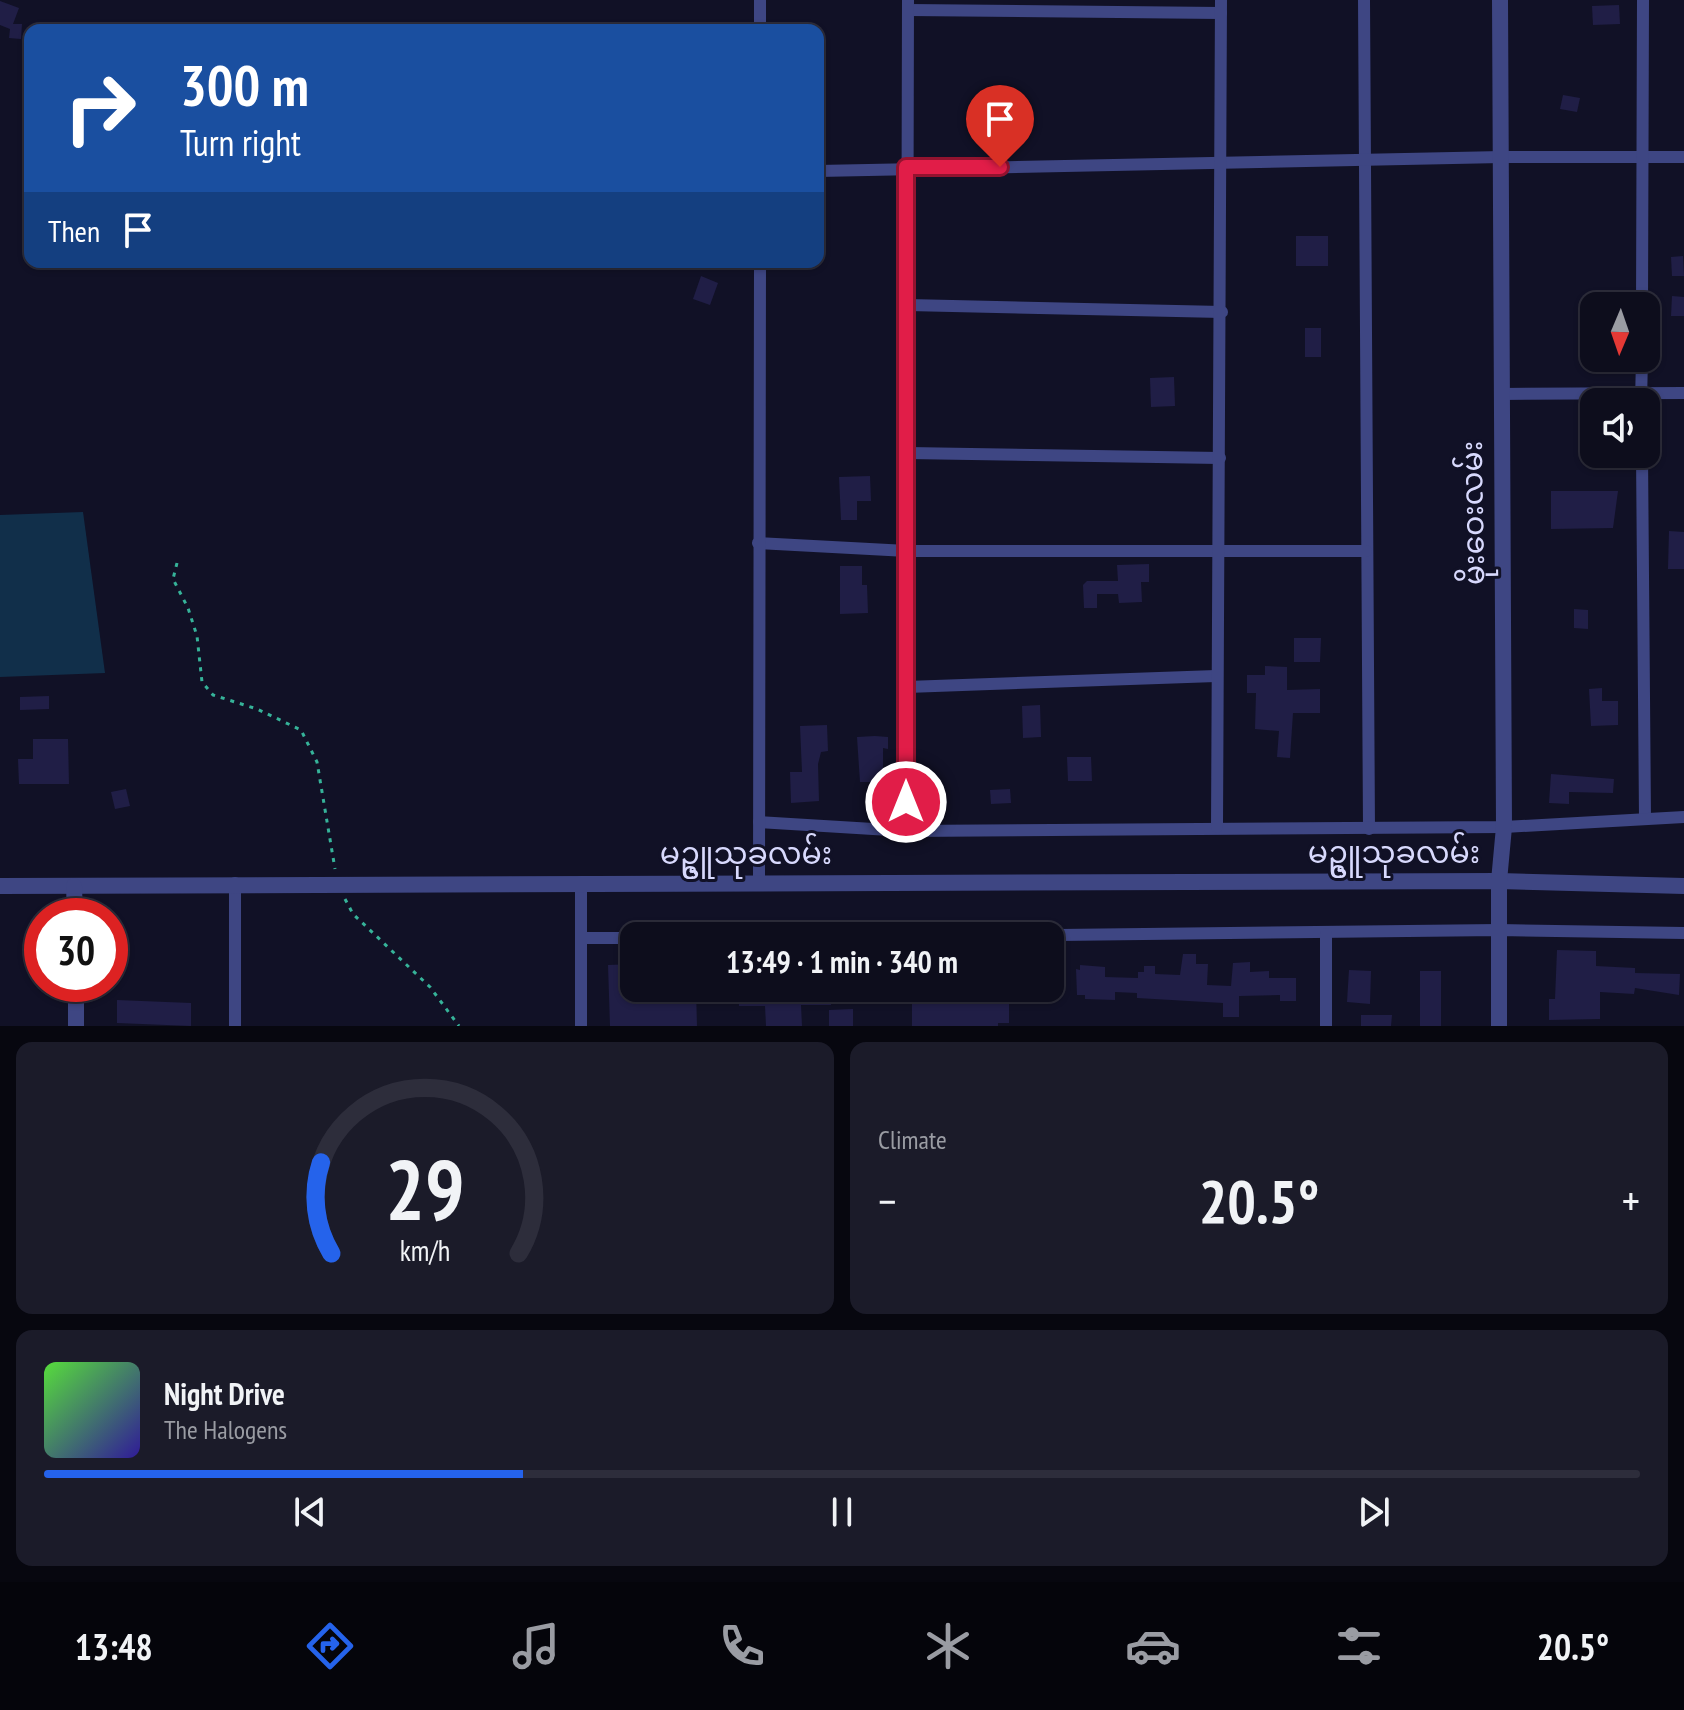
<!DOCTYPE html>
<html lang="en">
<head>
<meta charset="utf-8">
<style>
	body { margin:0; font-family:"PT Sans Narrow","Noto Sans Myanmar",sans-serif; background:#1b1b29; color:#f1f3f6; height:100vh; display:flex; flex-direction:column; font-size:30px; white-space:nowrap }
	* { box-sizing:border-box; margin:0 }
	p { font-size:26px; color:#9a9ca3 }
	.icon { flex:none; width:44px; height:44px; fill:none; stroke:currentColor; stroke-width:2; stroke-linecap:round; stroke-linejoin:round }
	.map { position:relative; height:1026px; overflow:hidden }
	.side { display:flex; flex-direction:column; gap:16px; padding:16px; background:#07070f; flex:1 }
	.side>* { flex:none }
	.banner { position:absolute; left:24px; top:24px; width:800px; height:244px; border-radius:16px; box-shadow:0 2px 6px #0004,0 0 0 2px #2d2d3b; background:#1a4fa0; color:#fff; overflow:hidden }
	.needle { width:52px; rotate:182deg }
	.controls { position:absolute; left:1580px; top:292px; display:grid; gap:16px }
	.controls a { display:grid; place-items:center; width:80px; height:80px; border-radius:16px; background:#0d0d1c; box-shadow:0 2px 6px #0004,0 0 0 2px #2d2d3b; font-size:40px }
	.speed { position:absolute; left:24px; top:898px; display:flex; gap:16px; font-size:40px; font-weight:700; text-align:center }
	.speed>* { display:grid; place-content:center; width:104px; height:104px; border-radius:50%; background:#0d0d1c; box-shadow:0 2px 6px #0004,0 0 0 2px #2d2d3b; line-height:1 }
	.speed .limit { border:12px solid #d22; background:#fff; color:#111 }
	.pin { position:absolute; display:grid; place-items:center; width:68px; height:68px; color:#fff; margin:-82px -34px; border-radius:50% 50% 50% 0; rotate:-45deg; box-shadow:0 0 8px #0007 }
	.pin .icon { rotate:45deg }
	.me { position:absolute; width:88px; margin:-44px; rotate:0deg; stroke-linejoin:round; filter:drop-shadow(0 0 6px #0008) }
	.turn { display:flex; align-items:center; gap:28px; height:168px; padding:0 24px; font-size:36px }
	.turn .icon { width:104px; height:104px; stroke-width:2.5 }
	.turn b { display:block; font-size:56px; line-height:68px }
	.then { display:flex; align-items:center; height:76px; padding:0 24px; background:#0003; gap:16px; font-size:30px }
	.big { font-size:60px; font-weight:800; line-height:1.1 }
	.side .widget { flex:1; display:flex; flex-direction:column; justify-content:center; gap:12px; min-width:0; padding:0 28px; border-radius:16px; background:#1b1b29 }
	.side .dial { align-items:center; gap:0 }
	.dial svg { height:208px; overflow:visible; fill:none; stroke:#2d2d3b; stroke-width:7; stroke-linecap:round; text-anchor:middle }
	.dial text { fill:#f1f3f6; stroke:none }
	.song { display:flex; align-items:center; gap:24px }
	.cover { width:96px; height:96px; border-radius:12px; background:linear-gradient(135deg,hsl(110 70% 55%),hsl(250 70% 35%)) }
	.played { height:8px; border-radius:4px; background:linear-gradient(90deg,#2563eb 30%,#2d2d3b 30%) }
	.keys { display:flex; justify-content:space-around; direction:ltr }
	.heat { display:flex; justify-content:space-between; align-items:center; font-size:44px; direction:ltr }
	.side .tiles { flex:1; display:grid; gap:16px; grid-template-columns:1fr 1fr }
	.widget:last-child { grid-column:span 2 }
	.trip { position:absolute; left:620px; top:922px; width:444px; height:80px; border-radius:16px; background:#0d0d1c; box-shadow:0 2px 6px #0004,0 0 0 2px #2d2d3b; font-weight:800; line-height:80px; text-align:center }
	.menu { display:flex; height:128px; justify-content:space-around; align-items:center; background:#05050b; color:#9a9ca3 }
	.menu .icon { width:56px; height:56px }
	.menu .selected { color:#2563eb }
	.menu b { font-size:36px; color:#f1f3f6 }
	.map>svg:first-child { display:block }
	.water { fill:#112f4a }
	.building { fill:#201e46 }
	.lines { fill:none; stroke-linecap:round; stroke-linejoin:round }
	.path { stroke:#36b399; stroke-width:3; stroke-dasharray:4 6; stroke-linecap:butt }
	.minor { stroke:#3e4683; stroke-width:12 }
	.tertiary { stroke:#3e4683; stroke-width:16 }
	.route-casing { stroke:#92132f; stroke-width:20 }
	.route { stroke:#e11d48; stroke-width:14 }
	.labels { text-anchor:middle; stroke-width:6; stroke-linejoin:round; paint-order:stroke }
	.street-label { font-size:30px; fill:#d8d9fd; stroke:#111126 }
</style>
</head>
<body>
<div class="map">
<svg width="1684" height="1026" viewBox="0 0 1684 1026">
	<rect width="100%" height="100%" fill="#111126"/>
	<path class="water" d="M83,512L105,673L0,677V515Z"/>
	<g class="building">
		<path d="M0,1L19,8L13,24H22L21,39L9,38L10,29L0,25Z"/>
		<path d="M1619,5L1620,24L1593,25L1592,6Z"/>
		<path d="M1563,95L1580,98L1577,112L1560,109Z"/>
		<rect x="1296" y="236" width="32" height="30"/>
		<path d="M1683,256L1684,276H1672L1671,257Z"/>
		<path d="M701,276L718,283L710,305L693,299Z"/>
		<path d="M1672,296L1684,297V316H1671Z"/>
		<rect x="1305" y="328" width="16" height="29"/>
		<path d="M1174,377L1175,406L1151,407L1150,378Z"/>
		<path d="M870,476L871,501H857V520H841L839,477Z"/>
		<path d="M1551,491H1618L1613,528L1551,529Z"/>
		<path d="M1669,531L1684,532V569H1668Z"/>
		<path d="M1149,564V582H1141L1142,602L1119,603L1118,594H1097V608H1084L1083,585L1087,581H1118L1117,565Z"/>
		<path d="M840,566H862V585H867L868,613L840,614Z"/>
		<path d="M1574,609L1588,610V629L1574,628Z"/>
		<path d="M1294,638H1321L1320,662H1294Z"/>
		<path d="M1265,666L1287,667V690L1320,689V713H1293L1290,758L1277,757L1279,731L1255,729L1256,693H1247V675H1265Z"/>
		<path d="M1602,688V701H1618V725L1591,726L1589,689Z"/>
		<path d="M49,696V709L20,710V697Z"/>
		<path d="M1040,705L1041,737L1023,738L1022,706Z"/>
		<path d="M827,725L828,751L821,752L818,764L819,801L791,803L790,772H802L800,726Z"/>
		<path d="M875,736L888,737V749L883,748V782H860L857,737Z"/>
		<path d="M33,739H68L69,784H19L18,759H33Z"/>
		<path d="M1067,757H1091L1092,781H1068Z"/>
		<path d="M1551,774L1614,779L1613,793L1569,792V804L1549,803Z"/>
		<path d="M126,789L130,806L115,809L111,792Z"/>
		<path d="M1010,789L1011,803L991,804L990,790Z"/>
		<path d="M1557,950L1596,951V966L1635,968V973L1680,974L1679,995L1635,988L1634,994L1600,992V1019L1549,1020V999H1555Z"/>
		<path d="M1183,954H1196V964H1208L1207,985L1231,986L1233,963L1250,962V972L1269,971V978H1296V1001H1280V995L1239,996V1017H1223V1003L1137,998V993L1115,992V1000L1085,999V995H1077L1076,969L1080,970V965L1105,967V977L1138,978V972H1144V966H1155V974L1180,975Z"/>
		<path d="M634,964V988H696L697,1026H610L608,965Z"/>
		<path d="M1349,970L1371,971L1370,1004L1347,1002Z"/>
		<rect x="1420" y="971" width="21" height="55"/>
		<path d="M768,988H831V1005H801L802,1026H766L765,1006H739V991Z"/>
		<path d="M876,988H1048V1001L1009,1000V1023H998V1026H912V1003L876,999Z"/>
		<path d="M117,1000L191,1003V1026L117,1023Z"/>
		<path d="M853,1009V1026H829V1010Z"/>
		<path d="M1361,1015H1392L1391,1026H1361Z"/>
	</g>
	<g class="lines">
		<g class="path">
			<path d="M177,563L173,579L188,608L197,636L202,682L213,695L257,709L301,730L317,762L335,869"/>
			<path d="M345,899L353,914L430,987L459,1026"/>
		</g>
		<g class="minor">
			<path d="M760,0V30"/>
			<path d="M1364,0L1369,829"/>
			<path d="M908,10L1221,13"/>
			<path d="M818,171L1502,157H1684"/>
			<path d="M908,305L1222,312"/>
			<path d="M1642,306L1643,0"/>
			<path d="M1500,394L1684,393"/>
			<path d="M1641,402L1642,358"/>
			<path d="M908,453L1220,458"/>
			<path d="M1642,454L1645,818"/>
			<path d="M758,543L907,551H1366"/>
			<path d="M907,687L1216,676"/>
			<path d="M759,822L906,831L1504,827L1684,817"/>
			<path d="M1217,827L1221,0"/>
			<path d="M906,831L908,0"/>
			<path d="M759,882L760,262"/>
			<path d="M235,883V1026"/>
			<path d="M971,936L1499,930L1684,933"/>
			<path d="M581,938H634"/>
			<path d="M581,1026V882"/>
			<path d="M1326,1026V934"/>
		</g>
		<g class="tertiary">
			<path d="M0,886L1499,881L1684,886"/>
			<path d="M74,886L75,916"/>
			<path d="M76,984V1026"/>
			<path d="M1499,1026V881L1504,827L1500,0"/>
		</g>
	</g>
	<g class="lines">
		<defs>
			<path id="route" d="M906,802V167H1000"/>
		</defs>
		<use href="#route" class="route-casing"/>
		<use href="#route" class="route"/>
	</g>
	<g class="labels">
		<g class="street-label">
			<text transform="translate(1473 513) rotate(-91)" y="10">မိုးဝေးလမ်း</text>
			<text x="1394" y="863">မဥ္ဇူသုခလမ်း</text>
			<text x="746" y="864">မဥ္ဇူသုခလမ်း</text>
		</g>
	</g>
</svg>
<div class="controls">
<a><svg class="needle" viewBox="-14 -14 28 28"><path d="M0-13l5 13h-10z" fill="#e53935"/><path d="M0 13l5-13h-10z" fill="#9a9ca3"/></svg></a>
<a><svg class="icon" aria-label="sound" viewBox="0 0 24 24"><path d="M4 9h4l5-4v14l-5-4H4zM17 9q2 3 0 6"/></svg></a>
</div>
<div class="speed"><div class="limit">30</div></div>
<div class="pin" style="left:1000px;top:167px;background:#d93025"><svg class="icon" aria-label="arrive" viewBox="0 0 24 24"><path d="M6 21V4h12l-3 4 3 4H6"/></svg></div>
<svg class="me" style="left:906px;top:802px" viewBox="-20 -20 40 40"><circle r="17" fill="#e11d48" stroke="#fff" stroke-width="3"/><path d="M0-11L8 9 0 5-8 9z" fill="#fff"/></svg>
<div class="trip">13:49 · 1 min · 340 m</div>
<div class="banner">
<div class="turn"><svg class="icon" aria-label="right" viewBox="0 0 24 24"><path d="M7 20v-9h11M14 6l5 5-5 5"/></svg><div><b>300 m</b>Turn right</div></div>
<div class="then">Then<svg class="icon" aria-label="arrive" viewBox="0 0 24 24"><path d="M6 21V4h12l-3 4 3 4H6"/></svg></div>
</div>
</div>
<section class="side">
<div class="tiles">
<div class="widget dial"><svg viewBox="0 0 100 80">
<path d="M14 69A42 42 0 1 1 86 69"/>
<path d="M14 69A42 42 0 0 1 10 34" stroke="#2563eb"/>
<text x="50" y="56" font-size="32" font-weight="700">29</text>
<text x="50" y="72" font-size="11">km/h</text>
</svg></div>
<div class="widget"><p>Climate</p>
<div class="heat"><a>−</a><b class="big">20.5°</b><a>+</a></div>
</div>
<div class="widget">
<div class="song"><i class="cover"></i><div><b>Night Drive</b><p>The Halogens</p></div></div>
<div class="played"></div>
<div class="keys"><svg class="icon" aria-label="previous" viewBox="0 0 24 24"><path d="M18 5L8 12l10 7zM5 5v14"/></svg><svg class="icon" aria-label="pause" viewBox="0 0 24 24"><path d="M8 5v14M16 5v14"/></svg><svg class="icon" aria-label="next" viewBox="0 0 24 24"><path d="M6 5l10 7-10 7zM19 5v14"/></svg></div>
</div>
</div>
</section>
<nav class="menu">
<b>13:48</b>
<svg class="icon selected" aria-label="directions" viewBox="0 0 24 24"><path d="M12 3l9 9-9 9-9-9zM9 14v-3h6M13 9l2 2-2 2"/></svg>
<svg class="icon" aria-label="music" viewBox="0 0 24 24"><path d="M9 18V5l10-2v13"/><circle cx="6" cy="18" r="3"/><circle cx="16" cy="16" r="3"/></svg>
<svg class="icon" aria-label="phone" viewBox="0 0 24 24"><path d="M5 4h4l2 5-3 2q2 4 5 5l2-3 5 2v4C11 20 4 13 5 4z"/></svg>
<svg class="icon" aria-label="climate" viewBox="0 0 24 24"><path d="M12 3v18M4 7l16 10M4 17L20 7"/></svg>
<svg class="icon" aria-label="car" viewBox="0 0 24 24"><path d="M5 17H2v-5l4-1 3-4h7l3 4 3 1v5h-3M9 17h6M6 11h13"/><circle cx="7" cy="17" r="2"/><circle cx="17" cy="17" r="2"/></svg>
<svg class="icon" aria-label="filters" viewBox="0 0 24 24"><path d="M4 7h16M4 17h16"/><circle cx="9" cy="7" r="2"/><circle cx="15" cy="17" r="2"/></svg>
<b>20.5°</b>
</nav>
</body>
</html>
